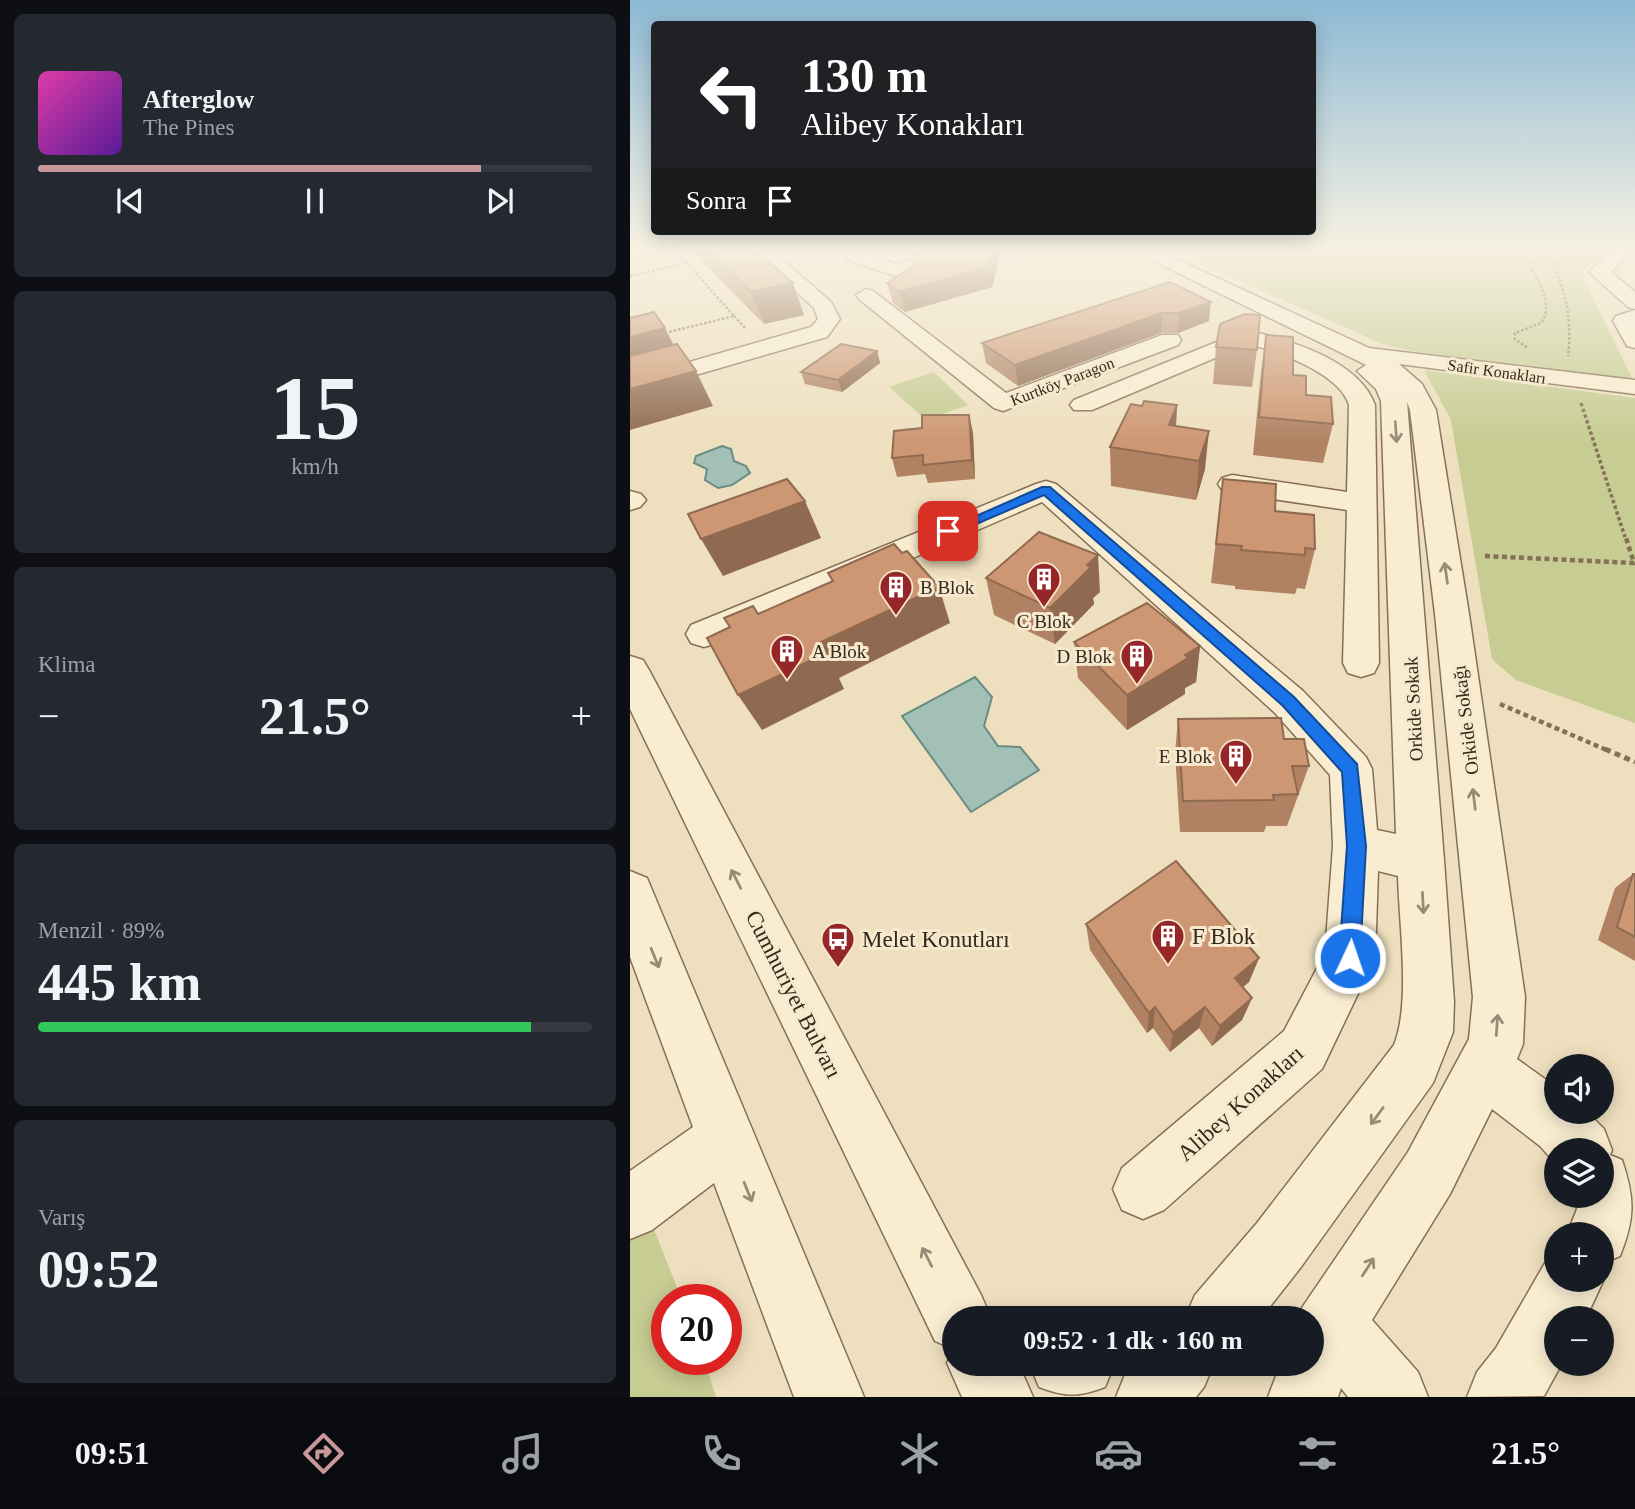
<!DOCTYPE html>
<html lang="tr">
<head>
<meta charset="utf-8">
<style>
	body { margin:0; font-family:"Times New Roman",serif; background:#242831; color:#f1f3f6; height:100vh; display:flex; flex-direction:column; font-size:26px; white-space:nowrap }
	* { box-sizing:border-box; margin:0 }
	p { font-size:23px; color:#9ea1a6 }
	.icon { flex:none; width:38px; height:38px; fill:none; stroke:currentColor; stroke-width:2; stroke-linecap:round; stroke-linejoin:round }
	.map { position:relative; flex:1; overflow:hidden }
	.side { display:flex; flex-direction:column; gap:14px; padding:14px; background:#0d0f14; width:630px }
	.side>* { flex:none }
	.banner { position:absolute; left:21px; top:21px; width:665px; height:214px; border-radius:7px; box-shadow:0 4px 18px #0003; background:#202124; color:#fff; overflow:hidden }
	.fabs { position:absolute; left:914px; top:1054px; display:grid; gap:14px }
	.fabs a { display:grid; place-items:center; width:70px; height:70px; border-radius:50%; background:#171b24; box-shadow:0 4px 18px #0003; font-size:35px }
	.speed { position:absolute; left:21px; top:1284px; display:flex; gap:14px; font-size:35px; font-weight:700; text-align:center }
	.speed>* { display:grid; place-content:center; width:91px; height:91px; border-radius:50%; background:#171b24; box-shadow:0 4px 18px #0003; line-height:1 }
	.speed .limit { border:10px solid #d22; background:#fff; color:#111 }
	.pin { position:absolute; display:grid; place-items:center; width:60px; height:60px; color:#fff; margin:-30px; border-radius:14px; box-shadow:0 4px 10px #0006 }
	.me { position:absolute; width:77px; margin:-38px; rotate:3deg; stroke-linejoin:round; filter:drop-shadow(0 0 5px #0008) }
	.turn { display:flex; align-items:center; gap:24px; height:147px; padding:0 35px; font-size:32px }
	.turn .icon { width:91px; height:91px; stroke-width:2.5 }
	.turn b { display:block; font-size:49px; line-height:60px }
	.then { display:flex; align-items:center; height:66px; padding:0 35px; background:#0003; gap:14px; font-size:26px }
	.big { font-size:52px; font-weight:800; line-height:1.1 }
	.side .widget { flex:1; display:flex; flex-direction:column; justify-content:center; gap:10px; min-width:0; padding:0 24px; border-radius:10px; background:#242831 }
	.side .dial { align-items:center; gap:0 }
	.dial b { font-size:91px; line-height:1 }
	.song { display:flex; align-items:center; gap:21px }
	.cover { width:84px; height:84px; border-radius:10px; background:linear-gradient(135deg,hsl(320 70% 55%),hsl(270 70% 35%)) }
	.played { height:7px; border-radius:4px; background:linear-gradient(90deg,#c8979a 80%,#363941 80%) }
	.keys { display:flex; justify-content:space-around; direction:ltr }
	.heat { display:flex; justify-content:space-between; align-items:center; font-size:38px; direction:ltr }
	.charge { height:10px; border-radius:5px; background:linear-gradient(90deg,#34c759 89%,#363941 0) }
	.trip { position:absolute; left:312px; top:1306px; width:382px; height:70px; border-radius:35px; background:#171b24; box-shadow:0 4px 18px #0003; font-weight:800; line-height:70px; text-align:center }
	.menu { display:flex; height:112px; justify-content:space-around; align-items:center; background:#090b0e; color:#9ea1a6 }
	.menu .icon { width:49px; height:49px }
	.menu .on { color:#c8979a }
	.menu b { font-size:32px; color:#f1f3f6 }
	main { display:flex; flex:1; min-height:0 }
	.map>svg:first-child { display:block }
	.green { fill:#c6cc92 }
	.water { fill:#a2c0b6; stroke:#698d84; stroke-width:2 }
	.lines { fill:none; stroke-linecap:round; stroke-linejoin:round }
	.minor-casing { stroke:#876f57; stroke-width:3 }
	.path-far3 { stroke:#876f57; stroke-width:2.5; stroke-dasharray:2.5 2; stroke-linecap:butt }
	.path-far2 { stroke:#876f57; stroke-width:3.5; stroke-dasharray:3.5 2.5; stroke-linecap:butt }
	.path-far1 { stroke:#876f57; stroke-width:4.5; stroke-dasharray:5 3.5; stroke-linecap:butt }
	.path { stroke:#876f57; stroke-width:5; stroke-dasharray:6 4.5; stroke-linecap:butt }
	.minor { fill:#f9edd1; fill-rule:evenodd }
	.wall { fill:#b08263 }
	.shaded-wall { fill:#906a50 }
	.building { fill:#cd9773; stroke:#906a50; stroke-width:2 }
	.oneway { stroke:#988a76 }
	.route { fill:#1a73e8; stroke:#114b97; stroke-width:2 }
	.labels { text-anchor:middle; stroke-width:6; stroke-linejoin:round; paint-order:stroke }
	.far-street-label { font-size:16px; fill:#36281c; stroke:#f6e9ce }
	.poi-label { font-size:19px; fill:#36281c; stroke:#f6e9ce; text-anchor:start }
	.street-label { font-size:19px; fill:#36281c; stroke:#f6e9ce }
	.near-poi-label { font-size:23px; fill:#36281c; stroke:#f6e9ce; text-anchor:start }
	.near-street-label { font-size:23px; fill:#36281c; stroke:#f6e9ce }
</style>
</head>
<body>
<main>
<section class="side">
<div class="widget">
<div class="song"><i class="cover"></i><div><b>Afterglow</b><p>The Pines</p></div></div>
<div class="played"></div>
<div class="keys"><svg class="icon" aria-label="previous" viewBox="0 0 24 24"><path d="M18 5L8 12l10 7zM5 5v14"/></svg><svg class="icon" aria-label="pause" viewBox="0 0 24 24"><path d="M8 5v14M16 5v14"/></svg><svg class="icon" aria-label="next" viewBox="0 0 24 24"><path d="M6 5l10 7-10 7zM19 5v14"/></svg></div>
</div>
<div class="widget dial"><b>15</b><p>km/h</p></div>
<div class="widget"><p>Klima</p>
<div class="heat"><a>−</a><b class="big">21.5°</b><a>+</a></div>
</div>
<div class="widget"><p>Menzil · 89%</p><b class="big">445 km</b><div class="charge"></div></div>
<div class="widget"><p>Varış</p><b class="big">09:52</b></div>
</section>
<div class="map">
<svg width="1005" height="1397" viewBox="0 0 1005 1397">
	<rect width="100%" height="100%" fill="#eedfbe"/>
	<g class="green">
		<path d="M533,247H983L951,273L1003,380L787,352L755,345Z"/>
		<path d="M794,370L1005,398V723L886,680L862,659L821,420Z"/>
		<path d="M304,372L338,405L296,420L259,387Z"/>
		<path d="M0,1169L52,1300H37V1360H74L86,1397H0Z"/>
	</g>
	<g class="water">
		<path d="M92,446L101,449L104,461L116,466L120,473L102,485L88,488L75,480L77,469L64,463L66,456Z"/>
		<path d="M345,677L362,697L354,726L368,746L390,747L409,770L341,812L272,716Z"/>
	</g>
	<g class="lines">
		<defs>
			<g id="minor">
				<path d="M118,247H138L201,302L210,319L197,337L0,394V379L181,327L188,319L184,308Z"/>
				<path d="M332,247H364L361,251L266,276L218,260L216,256L225,250L267,264Z"/>
				<path d="M495,247H520L739,348L1005,380V394L769,364L792,384L806,410L839,614L895,997L893,1044L887,1059L926,1087V1111H956L974,1129L982,1150L980,1155L992,1160C1005,1199 1005,1218 990,1256L971,1264V1234H937L947,1209L944,1195H971V1150H926V1164L910,1146L862,1109L820,1194L742,1320L788,1372L798,1397H718L711,1388L708,1397H638L651,1363H681V1318H665L778,1152L839,1039L843,997L805,614L780,410L777,402L814,860L824,1002L823,1032L803,1083L671,1267L631,1318H555L565,1295L627,1223L764,1045C781,1003 769,923 768,876L748,871L745,958L692,1069L534,1210L513,1219L492,1210L483,1189L492,1168L654,1031L695,953L703,846L700,775L645,713L412,502L87,643L74,647L61,643L56,634L61,625L406,484L416,481L426,484L673,691L736,757L742,769L747,830L766,834L751,401L746,389L727,371L736,365Z"/>
				<path d="M986,247H1005L981,272L1005,292V309L998,307L959,272Z"/>
				<path d="M236,289L243,291L376,393L532,335H548L551,340L548,345L373,411L364,408L229,299L226,295Z"/>
				<path d="M1005,310V348L997,346L983,321L986,316Z"/>
				<path d="M616,330C659,340 729,360 745,405L749,663L744,673L731,677L718,673L713,663L717,510L602,493L592,490L588,484L592,478L602,475L717,492L719,405C710,374 648,351 618,344L462,410H444L440,405L444,400Z"/>
				<path d="M0,491L11,494L16,500L10,507L0,510Z"/>
				<path d="M0,656L13,660L19,670L351,1295L361,1318H324V1363H388L403,1397H332L317,1363L323,1349L305,1341L0,709Z"/>
				<path d="M0,871L17,878L234,1397H164L84,1183L22,1230L0,1239V1171L63,1127L0,957Z"/>
				<path d="M926,1253V1279H971V1272L974,1279L956,1318H926V1363H932L914,1396L837,1397L847,1372L866,1348L919,1256Z"/>
				<path d="M399,1363H485L475,1387C449,1397 435,1397 409,1387Z"/>
				<path d="M504,1363H584L574,1387L566,1397H486L496,1372Z"/>
			</g>
		</defs>
		<use href="#minor" class="minor-casing"/>
		<g class="path-far3">
			<path d="M43,247L57,262"/>
			<path d="M887,247C899,267 928,300 911,323L885,333V339L898,348"/>
			<path d="M915,247C934,284 943,315 938,356"/>
			<path d="M0,276L57,263L104,316L35,333"/>
			<path d="M104,316L115,328"/>
		</g>
		<path class="path-far2" d="M951,403L995,537"/>
		<g class="path-far1">
			<path d="M855,556L1004,563L995,535"/>
			<path d="M870,704L979,751"/>
		</g>
		<path class="path" d="M975,749L1005,762"/>
		<use href="#minor" class="minor"/>
	</g>
	<g class="wall">
		<path d="M58,247H121L174,315L134,324Z"/>
		<path d="M300,247H372L362,287L275,312L263,303L257,283L282,267L301,249Z"/>
		<path d="M540,282L579,321L548,333H531L388,386L356,363L352,343Z"/>
		<path d="M636,335L676,395L703,424L693,463L623,455L631,372Z"/>
		<path d="M586,347L627,350L622,387L583,384Z"/>
		<path d="M247,351L250,363L212,392L175,384L171,372Z"/>
		<path d="M547,405L546,426L575,469L566,500L481,486L480,447Z"/>
		<path d="M339,415L343,433L345,479L298,483L295,474L267,477L262,458L292,428Z"/>
		<path d="M593,479L645,511L685,549L675,589L667,588L665,594L605,589V586L581,583Z"/>
		<path d="M356,578L470,592L463,598L464,604L425,644L364,615Z"/>
		<path d="M444,642L570,646L566,682L555,688V694L497,730L448,678Z"/>
		<path d="M548,719L654,739L679,766L657,826H636L634,832H550L545,753Z"/>
		<path d="M1003,874H1005V961L968,940L985,888Z"/>
		<path d="M456,924L629,958L619,982L612,987L622,998L612,1020L582,1046L569,1028L540,1052L523,1028L517,1033L460,950Z"/>
	</g>
	<g class="shaded-wall">
		<path d="M364,247H372L362,287L275,312L270,292Z"/>
		<path d="M163,283L174,315L134,324L121,292Z"/>
		<path d="M581,302L579,321L548,333L549,313Z"/>
		<path d="M532,313L531,333L388,386L385,365Z"/>
		<path d="M35,328L52,361L0,376V337Z"/>
		<path d="M247,351L250,363L212,392L208,380Z"/>
		<path d="M66,371L83,406L0,430V389Z"/>
		<path d="M547,405L545,443L539,425Z"/>
		<path d="M339,415L343,433L345,479L342,460Z"/>
		<path d="M579,431L575,469L566,500L569,461Z"/>
		<path d="M175,501L191,538L93,576L71,539Z"/>
		<path d="M468,555L470,592L463,598L464,604L425,644L420,608L457,565Z"/>
		<path d="M309,587L320,623L209,678L214,689L132,730L108,695L189,643Z"/>
		<path d="M570,646L566,682L555,688V694L497,730V695L555,655Z"/>
		<path d="M629,958L619,982L597,1001L605,978Z"/>
		<path d="M622,998L612,1020L582,1046L590,1026Z"/>
		<path d="M525,1007L523,1028L517,1033L519,1013Z"/>
		<path d="M575,1007L569,1028L540,1052L543,1033Z"/>
	</g>
	<g class="building">
		<path d="M75,247H121L163,283L121,292Z"/>
		<path d="M309,247H364L359,267L270,292L257,283L282,267L287,253Z"/>
		<path d="M540,282L581,302L549,313H532L385,365L352,343Z"/>
		<path d="M24,312L35,328L0,337V318Z"/>
		<path d="M615,314L630,315L627,350L586,347L590,324Z"/>
		<path d="M636,335L663,337V375L676,376V395L701,397L703,424L629,417Z"/>
		<path d="M47,344L66,371L0,389V356Z"/>
		<path d="M211,344L247,351L208,380L171,372Z"/>
		<path d="M514,401L547,405L539,425L579,431L569,461L480,447L501,404L512,406Z"/>
		<path d="M292,415H339L342,460L293,465V455L262,458L264,431L292,428Z"/>
		<path d="M157,479L175,501L71,539L58,514Z"/>
		<path d="M593,479L646,484L645,511L684,515L685,549L675,548V555L611,550L612,546L586,544Z"/>
		<path d="M409,532L468,555L457,565L461,567L420,608L356,578Z"/>
		<path d="M264,544L272,553L277,551L309,587L189,643L196,653L108,695L77,638L100,627L94,618L123,606L128,614L203,581L198,573Z"/>
		<path d="M517,603L570,646L555,655L558,658L497,695L444,642Z"/>
		<path d="M651,718L654,739H674L679,766H662L668,794L643,795L644,800L553,801L548,719Z"/>
		<path d="M546,861L629,958L605,978L622,998L590,1026L575,1007L543,1033L525,1007L519,1013L456,924Z"/>
		<path d="M1003,874H1005V937L987,927Z"/>
	</g>
	<defs><path id="oneway-shaft" d="M-6 0H5M1.5-3L5.5 0L1.5 3" fill="none" stroke-width="1.6" stroke-linecap="round" stroke-linejoin="round" transform="scale(1.75)"/></defs>
	<g class="oneway">
		<use href="#oneway-shaft" transform="translate(766 432) rotate(86)"/>
		<use href="#oneway-shaft" transform="translate(816 573) rotate(-98)"/>
		<use href="#oneway-shaft" transform="translate(844 799) rotate(-97)"/>
		<use href="#oneway-shaft" transform="translate(106 879) rotate(-117)"/>
		<use href="#oneway-shaft" transform="translate(793 903) rotate(87)"/>
		<use href="#oneway-shaft" transform="translate(25 958) rotate(68)"/>
		<use href="#oneway-shaft" transform="translate(867 1025) rotate(-86)"/>
		<use href="#oneway-shaft" transform="translate(747 1116) rotate(126)"/>
		<use href="#oneway-shaft" transform="translate(118 1192) rotate(68)"/>
		<use href="#oneway-shaft" transform="translate(297 1257) rotate(-117)"/>
		<use href="#oneway-shaft" transform="translate(738 1267) rotate(-57)"/>
	</g>
	<linearGradient id="sky" x2="0" y2="1"><stop stop-color="#8cb9d4"/><stop offset="0.56" stop-color="#f7f1e2"/><stop offset="1" stop-color="#f7f1e2" stop-opacity="0"/></linearGradient>
	<rect width="1005" height="443" fill="url(#sky)"/>
	<path class="route" d="M412,487H420L664,697L727,764L736,846L730,958L727,965L720,969L712,965L709,958L717,846L712,772L653,706L414,495L323,534L312,531Z"/>
	<defs>
		<symbol id="building-pin" viewBox="-11 -11 22 30"><path d="M0 17L-7.5 6A9.5 9.5 0 1 1 7.5 6Z" fill="#972629" stroke="#f6e9ce"/><path d="M-4-6H4V6H1V3H-1V6H-4ZM-2.5-4.3h1.7v1.8h-1.7ZM.8-4.3h1.7v1.8H.8ZM-2.5-1h1.7V.8h-1.7ZM.8-1h1.7V.8H.8Z" fill="#fff"/></symbol>
		<symbol id="bus-pin" viewBox="-11 -11 22 30"><path d="M0 17L-7.5 6A9.5 9.5 0 1 1 7.5 6Z" fill="#972629" stroke="#f6e9ce"/><path d="M-5-6H5V4H4V6H2V4H-2V6H-4V4H-5ZM-3.5-4V0h7V-4ZM-3.5 1.2v1.5H-2V1.2ZM2 1.2v1.5H3.5V1.2Z" fill="#fff"/></symbol>
	</defs>
	<g fill-rule="evenodd">
		<use href="#building-pin" x="395" y="560" width="38" height="52"/>
		<use href="#building-pin" x="247" y="568" width="38" height="52"/>
		<use href="#building-pin" x="138" y="632" width="38" height="52"/>
		<use href="#building-pin" x="488" y="637" width="38" height="52"/>
		<use href="#building-pin" x="587" y="737" width="38" height="52"/>
		<use href="#building-pin" x="519" y="917" width="38" height="52"/>
		<use href="#bus-pin" x="189" y="920" width="38" height="52"/>
	</g>
	<g class="labels">
		<g class="far-street-label">
			<text transform="translate(867 371) rotate(8)" y="6">Safir Konakları</text>
			<text transform="translate(432 381) rotate(-21)" y="6">Kurtköy Paragon</text>
		</g>
		<g class="poi-label">
			<text x="290" y="594">B Blok</text>
			<text x="414" y="628" text-anchor="middle">C Blok</text>
			<text x="182" y="658">A Blok</text>
			<text x="482" y="663" text-anchor="end">D Blok</text>
			<text x="582" y="763" text-anchor="end">E Blok</text>
		</g>
		<g class="street-label">
			<text transform="translate(783 709) rotate(-93)" y="7">Orkide Sokak</text>
			<text transform="translate(835 720) rotate(-97)" y="7">Orkide Sokağı</text>
		</g>
		<g class="near-poi-label">
			<text x="562" y="944">F Blok</text>
			<text x="232" y="947">Melet Konutları</text>
		</g>
		<g class="near-street-label">
			<text transform="translate(164 994) rotate(63)" y="8">Cumhuriyet Bulvarı</text>
			<text transform="translate(610 1103) rotate(-42)" y="8">Alibey Konakları</text>
		</g>
	</g>
</svg>
<div class="fabs">
<a><svg class="icon" aria-label="sound" viewBox="0 0 24 24"><path d="M4 9h4l5-4v14l-5-4H4zM17 9q2 3 0 6"/></svg></a>
<a><svg class="icon" aria-label="layers" viewBox="0 0 24 24"><path d="M12 4l9 5-9 5-9-5zM3 14l9 5 9-5"/></svg></a>
<a>+</a>
<a>−</a>
</div>
<div class="speed"><div class="limit">20</div></div>
<div class="pin" style="left:318px;top:531px;background:#d93025"><svg class="icon" aria-label="arrive" viewBox="0 0 24 24"><path d="M6 21V4h12l-3 4 3 4H6"/></svg></div>
<svg class="me" style="left:720px;top:958px" viewBox="-20 -20 40 40"><circle r="17" fill="#1a73e8" stroke="#fff" stroke-width="3"/><path d="M0-11L8 9 0 5-8 9z" fill="#fff"/></svg>
<div class="trip">09:52 · 1 dk · 160 m</div>
<div class="banner">
<div class="turn"><svg class="icon" aria-label="left" viewBox="0 0 24 24"><path d="M17 20v-9H6M10 6l-5 5 5 5"/></svg><div><b>130 m</b>Alibey Konakları</div></div>
<div class="then">Sonra<svg class="icon" aria-label="arrive" viewBox="0 0 24 24"><path d="M6 21V4h12l-3 4 3 4H6"/></svg></div>
</div>
</div>
</main>
<nav class="menu">
<b>09:51</b>
<svg class="icon on" aria-label="directions" viewBox="0 0 24 24"><path d="M12 3l9 9-9 9-9-9zM9 14v-3h6M13 9l2 2-2 2"/></svg>
<svg class="icon" aria-label="music" viewBox="0 0 24 24"><path d="M9 18V5l10-2v13"/><circle cx="6" cy="18" r="3"/><circle cx="16" cy="16" r="3"/></svg>
<svg class="icon" aria-label="phone" viewBox="0 0 24 24"><path d="M5 4h4l2 5-3 2q2 4 5 5l2-3 5 2v4C11 20 4 13 5 4z"/></svg>
<svg class="icon" aria-label="climate" viewBox="0 0 24 24"><path d="M12 3v18M4 7l16 10M4 17L20 7"/></svg>
<svg class="icon" aria-label="car" viewBox="0 0 24 24"><path d="M5 17H2v-5l4-1 3-4h7l3 4 3 1v5h-3M9 17h6M6 11h13"/><circle cx="7" cy="17" r="2"/><circle cx="17" cy="17" r="2"/></svg>
<svg class="icon" aria-label="filters" viewBox="0 0 24 24"><path d="M4 7h16M4 17h16"/><circle cx="9" cy="7" r="2"/><circle cx="15" cy="17" r="2"/></svg>
<b>21.5°</b>
</nav>
</body>
</html>
